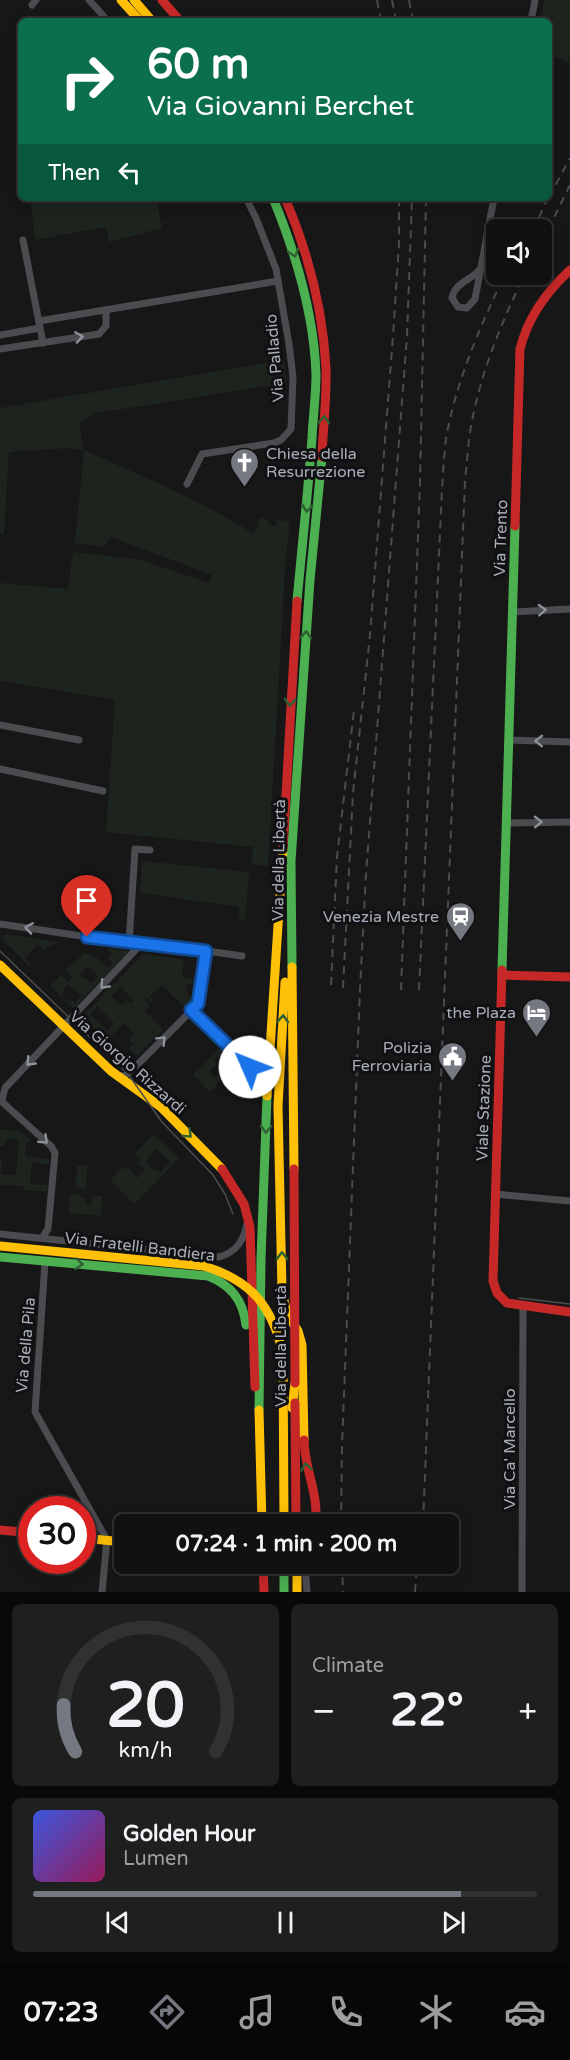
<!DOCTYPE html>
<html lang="en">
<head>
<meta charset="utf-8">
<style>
	body { margin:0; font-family:"Varela Round",sans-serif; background:#1e1f1f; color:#f1f3f6; height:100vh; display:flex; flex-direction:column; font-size:22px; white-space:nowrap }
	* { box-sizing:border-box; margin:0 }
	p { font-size:20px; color:#9c9d9f }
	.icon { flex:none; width:33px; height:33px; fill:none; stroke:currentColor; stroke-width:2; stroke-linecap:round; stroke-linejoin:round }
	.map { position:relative; height:1592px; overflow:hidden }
	.drawer { display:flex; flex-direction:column; gap:12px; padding:12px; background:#090909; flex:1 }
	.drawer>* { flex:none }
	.banner { position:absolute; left:18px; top:18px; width:534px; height:183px; border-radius:9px; box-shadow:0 3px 15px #0003,0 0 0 2px #303131; background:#0b6e4f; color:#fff; overflow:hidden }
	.fabs { position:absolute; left:486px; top:219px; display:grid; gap:12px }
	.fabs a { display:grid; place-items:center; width:66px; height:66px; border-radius:9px; background:#111; box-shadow:0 3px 15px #0003,0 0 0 2px #303131; font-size:30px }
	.speed { position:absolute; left:18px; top:1496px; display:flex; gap:12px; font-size:30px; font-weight:700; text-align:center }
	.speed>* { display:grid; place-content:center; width:78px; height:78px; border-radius:50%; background:#111; box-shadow:0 3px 15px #0003,0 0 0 2px #303131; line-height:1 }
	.speed .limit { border:9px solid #d22; background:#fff; color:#111 }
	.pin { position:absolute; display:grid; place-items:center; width:51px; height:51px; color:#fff; margin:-62px -26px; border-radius:50% 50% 50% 0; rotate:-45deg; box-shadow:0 0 6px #0007 }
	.pin .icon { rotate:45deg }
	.me { position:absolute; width:66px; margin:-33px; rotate:314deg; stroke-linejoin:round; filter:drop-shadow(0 0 4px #0008) }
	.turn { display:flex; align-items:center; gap:21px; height:126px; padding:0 30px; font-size:27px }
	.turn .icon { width:78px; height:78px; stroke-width:2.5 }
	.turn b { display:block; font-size:42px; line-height:51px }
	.then { display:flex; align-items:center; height:57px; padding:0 30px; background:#0003; gap:12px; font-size:22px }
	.big { font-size:45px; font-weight:700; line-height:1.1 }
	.drawer .card { flex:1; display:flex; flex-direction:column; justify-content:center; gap:9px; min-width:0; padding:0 21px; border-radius:9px; background:#1e1f1f }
	.drawer .dial { align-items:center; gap:0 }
	.dial svg { height:156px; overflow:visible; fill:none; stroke:#303131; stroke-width:7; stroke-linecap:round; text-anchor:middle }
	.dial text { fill:#f1f3f6; stroke:none }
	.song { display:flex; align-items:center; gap:18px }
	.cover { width:72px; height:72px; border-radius:9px; background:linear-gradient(135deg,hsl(230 70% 55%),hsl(330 70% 35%)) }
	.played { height:6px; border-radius:3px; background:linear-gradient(90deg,#757880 85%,#303131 85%) }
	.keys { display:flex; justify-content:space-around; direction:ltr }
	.heat { display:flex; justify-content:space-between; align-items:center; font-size:33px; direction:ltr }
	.drawer .tiles { flex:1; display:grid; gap:12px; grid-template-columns:1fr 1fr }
	.card:last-child { grid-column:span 2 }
	.trip { position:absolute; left:114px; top:1514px; width:345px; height:60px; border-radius:9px; background:#111; box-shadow:0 3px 15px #0003,0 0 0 2px #303131; font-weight:700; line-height:60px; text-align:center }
	.dock { display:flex; height:96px; justify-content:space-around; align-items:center; background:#070707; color:#9c9d9f }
	.dock .icon { width:42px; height:42px }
	.dock .on { color:#757880 }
	.dock b { font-size:27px; color:#f1f3f6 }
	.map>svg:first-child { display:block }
	.green { fill:#1d241e; fill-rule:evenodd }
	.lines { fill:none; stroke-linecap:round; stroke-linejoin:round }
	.street { stroke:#4b4c50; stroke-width:7 }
	.fast { stroke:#4caf50; stroke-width:9 }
	.slow { stroke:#ffc107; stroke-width:9 }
	.jam { stroke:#c62828; stroke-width:9 }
	.tram { stroke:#4b4c4f; stroke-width:1.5 }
	.rail { stroke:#4b4c4f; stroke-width:2; stroke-dasharray:8 6; stroke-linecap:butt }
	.slow-bridge { stroke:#ffc107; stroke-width:9 }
	.jam-bridge { stroke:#c62828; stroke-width:9 }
	.oneway { stroke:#2e6032 }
	.oneway2 { stroke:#8c9099 }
	.route-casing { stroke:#114b97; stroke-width:15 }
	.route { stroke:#1a73e8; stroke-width:10 }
	.labels { text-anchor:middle; stroke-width:6; stroke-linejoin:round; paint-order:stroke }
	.street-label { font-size:16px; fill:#a8adb8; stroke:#111113 }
	.poi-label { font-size:16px; fill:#a8adb8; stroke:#111113; text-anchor:end }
</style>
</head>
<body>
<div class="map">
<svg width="570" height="1592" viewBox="0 0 570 1592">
	<rect width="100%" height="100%" fill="#171717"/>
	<g class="green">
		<path d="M544,0H570V63L549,55V21H540Z"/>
		<path d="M30,198H156L162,228L109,242L106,227L35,240Z"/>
		<path d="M284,360L286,383L97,413L79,422L84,450C142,476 200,500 254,534L257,529L260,518L266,519L271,526H276L277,520L290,521L286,553L268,866L251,864L253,847L106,832L115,700L0,681V583L68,589L73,552L138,559L210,583L212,575L111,537L104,547L75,543L84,450L69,448L9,452L4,535L0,534V408Z"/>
		<path d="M142,861L249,872L245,920L238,919L239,907L140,893Z"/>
		<path d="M5,934L58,942L44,950L38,944L25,958L31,964L29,966L3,940Z"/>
		<path d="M106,948L129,951L73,1009L50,986L61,975L69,982L73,977L65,970L85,953L97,958L108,968L113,963L108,958L112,954ZM88,966L98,976L92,983L79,975ZM68,984L81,995L75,1003L71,1000L69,1002L61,995L64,992L63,990Z"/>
		<path d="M143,954L184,960L182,977L196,979V984H188L186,992L193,1000L185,1008L162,985L150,996L154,1001L152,1003L147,998L145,1000L150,1006L145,1011L163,1030L137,1056L129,1049L133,1044L129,1040L134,1034L126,1025L125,1022L106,1041L82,1017ZM120,986L134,1000L131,1004L127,1000L122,1005L111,996ZM97,1006L114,1023L107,1031L90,1014Z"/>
		<path d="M222,1046L238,1062L210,1092L193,1075ZM223,1052L233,1061L215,1077L209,1072L217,1064L214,1061Z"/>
		<path d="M0,1129L21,1132L31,1142L26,1143L25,1156L49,1159V1164L32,1163L30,1184L48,1185L47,1192L24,1190V1186H21L0,1185V1159H2L1,1174L16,1175L19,1140L6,1139L5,1146H0Z"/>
		<path d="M154,1134L179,1158L134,1204L110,1180L123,1166L127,1170L130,1168L137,1178L145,1170L138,1163L141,1160L135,1154ZM156,1149L170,1162L160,1173L155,1169L153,1170L146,1160Z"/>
		<path d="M77,1166H87L86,1189L76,1188Z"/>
		<path d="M70,1194L81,1195V1198H86V1205H91L92,1196H102L101,1216L69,1213Z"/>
	</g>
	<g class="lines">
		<g class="street">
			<path d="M89,0L108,21"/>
			<path d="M32,5L36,0"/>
			<path d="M531,21L535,0"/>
			<path d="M23,240L43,343"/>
			<path d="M480,269C471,281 455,282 452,298L458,307L467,308L475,299L494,198"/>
			<path d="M39,321L278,281"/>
			<path d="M0,335L40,328"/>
			<path d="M0,349L99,334L106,326V310"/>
			<path d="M187,484L202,454L274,443L281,440L291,429L293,377L289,344L276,269L256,218L246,198"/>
			<path d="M513,612L570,609"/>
			<path d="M0,725L79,740"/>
			<path d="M509,740L570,742"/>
			<path d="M0,769L103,791"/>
			<path d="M506,823L570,822"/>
			<path d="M0,924L129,943L143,942L242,956"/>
			<path d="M129,943L135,849L150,850"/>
			<path d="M191,1010L250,1067"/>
			<path d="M118,1077L125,1075L132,1070L198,1004L206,951"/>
			<path d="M0,1100L51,1146L55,1153L48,1229L42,1238"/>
			<path d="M2,1100L5,1088L143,942"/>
			<path d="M495,1194L570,1201"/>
			<path d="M0,1234L219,1257C237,1252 244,1240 247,1223"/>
			<path d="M45,1262L35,1412L107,1540L102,1592"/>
			<path d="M305,1563L307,1592"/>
			<path d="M522,1592L523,1307"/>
		</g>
		<g class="fast">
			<path d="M273,198C296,254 314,313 316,374C316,395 313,417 312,438C308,492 302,546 297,601"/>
			<path d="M292,967L291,861L310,580L322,457"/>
			<path d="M502,970L515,526"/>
			<path d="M0,1257L208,1276C231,1285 243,1300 246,1325"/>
			<path d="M259,1410L261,1259L267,1096"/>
			<path d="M284,1563V1592"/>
		</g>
		<g class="slow">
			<path d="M121,0L140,21"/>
			<path d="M134,0L152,21"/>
			<path d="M0,965L111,1071L161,1107L222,1169"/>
			<path d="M292,967L294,1169"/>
			<path d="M285,982L278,1106L282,1291L287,1314L298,1331L302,1345L304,1440"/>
			<path d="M267,1096L283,848"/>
			<path d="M0,1246L204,1266"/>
			<path d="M283,1354L284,1524"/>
			<path d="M292,1408L295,1383"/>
			<path d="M259,1410L262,1524"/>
			<path d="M82,1538L124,1542"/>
			<path d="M297,1563V1592"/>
		</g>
		<g class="jam">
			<path d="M162,0L180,21"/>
			<path d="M285,198C308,252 323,309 326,368C327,397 323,428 322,457"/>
			<path d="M515,526L520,349C528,317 546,292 570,270"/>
			<path d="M283,848L297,601"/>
			<path d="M502,970L493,1281L497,1293L507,1303L570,1312"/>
			<path d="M502,975L570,977"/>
			<path d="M222,1169L244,1204L250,1227L255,1387"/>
			<path d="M295,1403L296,1524"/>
			<path d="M304,1440C304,1468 320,1496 315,1524"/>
			<path d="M0,1530L32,1533"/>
			<path d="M263,1563L264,1592"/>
		</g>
		<g class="tram">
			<path d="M0,951L128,1074L162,1122L213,1175L225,1194L233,1214"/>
			<path d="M519,1298L570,1304"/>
		</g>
		<g class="rail">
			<path d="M377,0L381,21"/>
			<path d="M392,0L396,21"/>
			<path d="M409,0L413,21"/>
			<path d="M549,197L570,158"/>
			<path d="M533,230L548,198"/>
			<path d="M542,242L570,185"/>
			<path d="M331,985L337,857L354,710"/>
			<path d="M343,988L353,793L370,635L393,336L399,244V198"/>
			<path d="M401,990L420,482L426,198"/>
			<path d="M419,990L442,490C443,473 444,456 446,439C456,381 480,327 505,274"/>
			<path d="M341,1524L342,1445L360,989L366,874L407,336L412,198"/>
			<path d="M423,1524L465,481C467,463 468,444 471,426C481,372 501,323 525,274"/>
			<path d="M342,1563L343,1592"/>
			<path d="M415,1592L417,1563"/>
		</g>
		<path class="slow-bridge" d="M204,1266C252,1281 272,1306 283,1354"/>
		<path class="jam-bridge" d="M294,1169L295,1383"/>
	</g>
	<defs><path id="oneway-chevron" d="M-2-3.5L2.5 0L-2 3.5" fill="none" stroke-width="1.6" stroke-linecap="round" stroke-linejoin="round" transform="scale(1.5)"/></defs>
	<g class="oneway">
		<use href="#oneway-chevron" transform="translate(294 253) rotate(73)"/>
		<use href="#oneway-chevron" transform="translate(324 420) rotate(-86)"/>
		<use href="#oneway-chevron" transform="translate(307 508) rotate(96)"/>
		<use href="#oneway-chevron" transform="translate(306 635) rotate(-86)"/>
		<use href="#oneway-chevron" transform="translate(290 702) rotate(94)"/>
		<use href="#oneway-chevron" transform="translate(283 1019) rotate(-87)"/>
		<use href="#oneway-chevron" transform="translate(266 1129) rotate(92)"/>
		<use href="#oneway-chevron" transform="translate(188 1134) rotate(44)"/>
		<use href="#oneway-chevron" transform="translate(282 1256) rotate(-91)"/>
		<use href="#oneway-chevron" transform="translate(79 1264) rotate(5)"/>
		<use href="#oneway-chevron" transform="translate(306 1467) rotate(-99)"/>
	</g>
	<g class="oneway2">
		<use href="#oneway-chevron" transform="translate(79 337) rotate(-9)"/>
		<use href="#oneway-chevron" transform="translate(542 610) rotate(-3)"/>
		<use href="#oneway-chevron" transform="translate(539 741) rotate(-179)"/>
		<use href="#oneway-chevron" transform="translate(538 822) rotate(-1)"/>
		<use href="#oneway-chevron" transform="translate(29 928) rotate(-171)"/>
		<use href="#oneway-chevron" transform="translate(104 985) rotate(133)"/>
		<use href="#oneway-chevron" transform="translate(162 1040) rotate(-45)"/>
		<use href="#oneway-chevron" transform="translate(30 1062) rotate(134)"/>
		<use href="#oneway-chevron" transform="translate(44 1140) rotate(44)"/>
	</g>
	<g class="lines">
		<defs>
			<path id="route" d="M87,937L206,951L198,1004L191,1010L250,1067"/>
		</defs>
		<use href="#route" class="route-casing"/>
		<use href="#route" class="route"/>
	</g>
	<defs>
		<symbol id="church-pin" viewBox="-11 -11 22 30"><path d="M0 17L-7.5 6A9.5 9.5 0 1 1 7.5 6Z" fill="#757880" stroke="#111113"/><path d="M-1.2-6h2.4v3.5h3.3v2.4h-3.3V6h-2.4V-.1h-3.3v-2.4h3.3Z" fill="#fff"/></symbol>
		<symbol id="station-pin" viewBox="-11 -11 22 30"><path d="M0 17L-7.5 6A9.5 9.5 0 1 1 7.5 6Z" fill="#757880" stroke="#111113"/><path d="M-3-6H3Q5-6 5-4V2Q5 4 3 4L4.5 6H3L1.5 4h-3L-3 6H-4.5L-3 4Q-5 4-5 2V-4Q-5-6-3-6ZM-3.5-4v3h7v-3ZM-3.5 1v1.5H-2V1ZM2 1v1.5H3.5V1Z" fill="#fff"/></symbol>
		<symbol id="hotel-pin" viewBox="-11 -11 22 30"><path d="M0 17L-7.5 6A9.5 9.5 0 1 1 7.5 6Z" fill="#757880" stroke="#111113"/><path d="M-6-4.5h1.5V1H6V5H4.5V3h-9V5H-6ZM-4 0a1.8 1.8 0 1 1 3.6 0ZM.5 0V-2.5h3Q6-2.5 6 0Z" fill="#fff"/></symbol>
		<symbol id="civic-pin" viewBox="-11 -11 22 30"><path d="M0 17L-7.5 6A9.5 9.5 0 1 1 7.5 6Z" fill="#757880" stroke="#111113"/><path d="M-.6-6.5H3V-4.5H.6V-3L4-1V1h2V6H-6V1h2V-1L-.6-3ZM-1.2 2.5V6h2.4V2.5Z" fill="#fff"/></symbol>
	</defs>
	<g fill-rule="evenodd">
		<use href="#church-pin" x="228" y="446" width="33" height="45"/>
		<use href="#station-pin" x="444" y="900" width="33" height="45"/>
		<use href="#hotel-pin" x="520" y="996" width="33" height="45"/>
		<use href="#civic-pin" x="436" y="1040" width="33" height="45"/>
	</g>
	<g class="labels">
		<g class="street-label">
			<text transform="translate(274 358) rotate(-95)" y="6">Via Palladio</text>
			<text transform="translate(500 538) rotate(-88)" y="6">Via Trento</text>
			<text transform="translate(278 860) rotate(-89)" y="6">Via della Libertà</text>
			<text transform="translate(128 1062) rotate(41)" y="6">Via Giorgio Rizzardi</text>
			<text transform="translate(483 1108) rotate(-88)" y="6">Viale Stazione</text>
			<text transform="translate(140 1246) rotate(7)" y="6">Via Fratelli Bandiera</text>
			<text transform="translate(25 1345) rotate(-85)" y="6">Via della Pila</text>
			<text transform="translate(280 1346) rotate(-90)" y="6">Via della Libertà</text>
			<text transform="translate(509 1449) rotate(-90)" y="6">Via Ca' Marcello</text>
		</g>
		<g class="poi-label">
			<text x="266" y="459" text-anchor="start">Chiesa della<tspan x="266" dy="18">Resurrezione</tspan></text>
			<text x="439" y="922">Venezia Mestre</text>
			<text x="516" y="1018">the Plaza</text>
			<text x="432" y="1053">Polizia<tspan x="432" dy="18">Ferroviaria</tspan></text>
		</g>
	</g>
</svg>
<div class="fabs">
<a><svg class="icon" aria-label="sound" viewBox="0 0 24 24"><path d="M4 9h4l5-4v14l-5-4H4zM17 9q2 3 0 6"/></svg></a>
</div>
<div class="speed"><div class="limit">30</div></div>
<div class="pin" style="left:87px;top:937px;background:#d93025"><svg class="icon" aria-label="arrive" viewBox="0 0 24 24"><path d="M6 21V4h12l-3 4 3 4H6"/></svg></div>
<svg class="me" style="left:250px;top:1067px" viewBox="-20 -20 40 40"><circle r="19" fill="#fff"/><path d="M0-13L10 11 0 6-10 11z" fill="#1a73e8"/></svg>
<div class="trip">07:24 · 1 min · 200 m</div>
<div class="banner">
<div class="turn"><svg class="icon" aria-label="right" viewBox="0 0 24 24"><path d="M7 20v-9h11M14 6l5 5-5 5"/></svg><div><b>60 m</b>Via Giovanni Berchet</div></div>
<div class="then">Then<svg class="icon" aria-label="left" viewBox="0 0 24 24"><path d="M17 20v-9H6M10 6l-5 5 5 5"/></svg></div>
</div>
</div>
<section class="drawer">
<div class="tiles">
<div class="card dial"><svg viewBox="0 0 100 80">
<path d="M14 69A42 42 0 1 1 86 69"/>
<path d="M14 69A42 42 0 0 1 8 45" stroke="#757880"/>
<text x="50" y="56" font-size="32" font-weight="700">20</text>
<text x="50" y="72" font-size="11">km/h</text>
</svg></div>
<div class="card"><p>Climate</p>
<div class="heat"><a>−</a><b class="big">22°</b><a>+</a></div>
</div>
<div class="card">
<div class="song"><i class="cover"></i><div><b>Golden Hour</b><p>Lumen</p></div></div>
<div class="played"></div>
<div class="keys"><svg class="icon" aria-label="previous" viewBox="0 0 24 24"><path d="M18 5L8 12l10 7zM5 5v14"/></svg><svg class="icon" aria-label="pause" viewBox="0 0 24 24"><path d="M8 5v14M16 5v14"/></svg><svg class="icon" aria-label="next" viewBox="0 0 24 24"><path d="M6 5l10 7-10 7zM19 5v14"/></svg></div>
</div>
</div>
</section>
<nav class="dock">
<b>07:23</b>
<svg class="icon on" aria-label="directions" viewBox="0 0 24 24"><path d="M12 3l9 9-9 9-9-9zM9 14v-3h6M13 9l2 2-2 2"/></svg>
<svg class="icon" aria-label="music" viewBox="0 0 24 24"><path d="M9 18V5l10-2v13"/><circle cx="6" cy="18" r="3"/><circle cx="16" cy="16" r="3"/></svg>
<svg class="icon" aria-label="phone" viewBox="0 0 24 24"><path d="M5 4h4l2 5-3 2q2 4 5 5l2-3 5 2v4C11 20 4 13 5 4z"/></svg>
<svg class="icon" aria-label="climate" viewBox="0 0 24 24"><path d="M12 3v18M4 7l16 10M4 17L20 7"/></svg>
<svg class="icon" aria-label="car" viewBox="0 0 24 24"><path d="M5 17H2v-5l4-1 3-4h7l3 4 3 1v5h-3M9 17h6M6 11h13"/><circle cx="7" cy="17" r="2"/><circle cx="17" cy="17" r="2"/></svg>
</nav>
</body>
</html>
